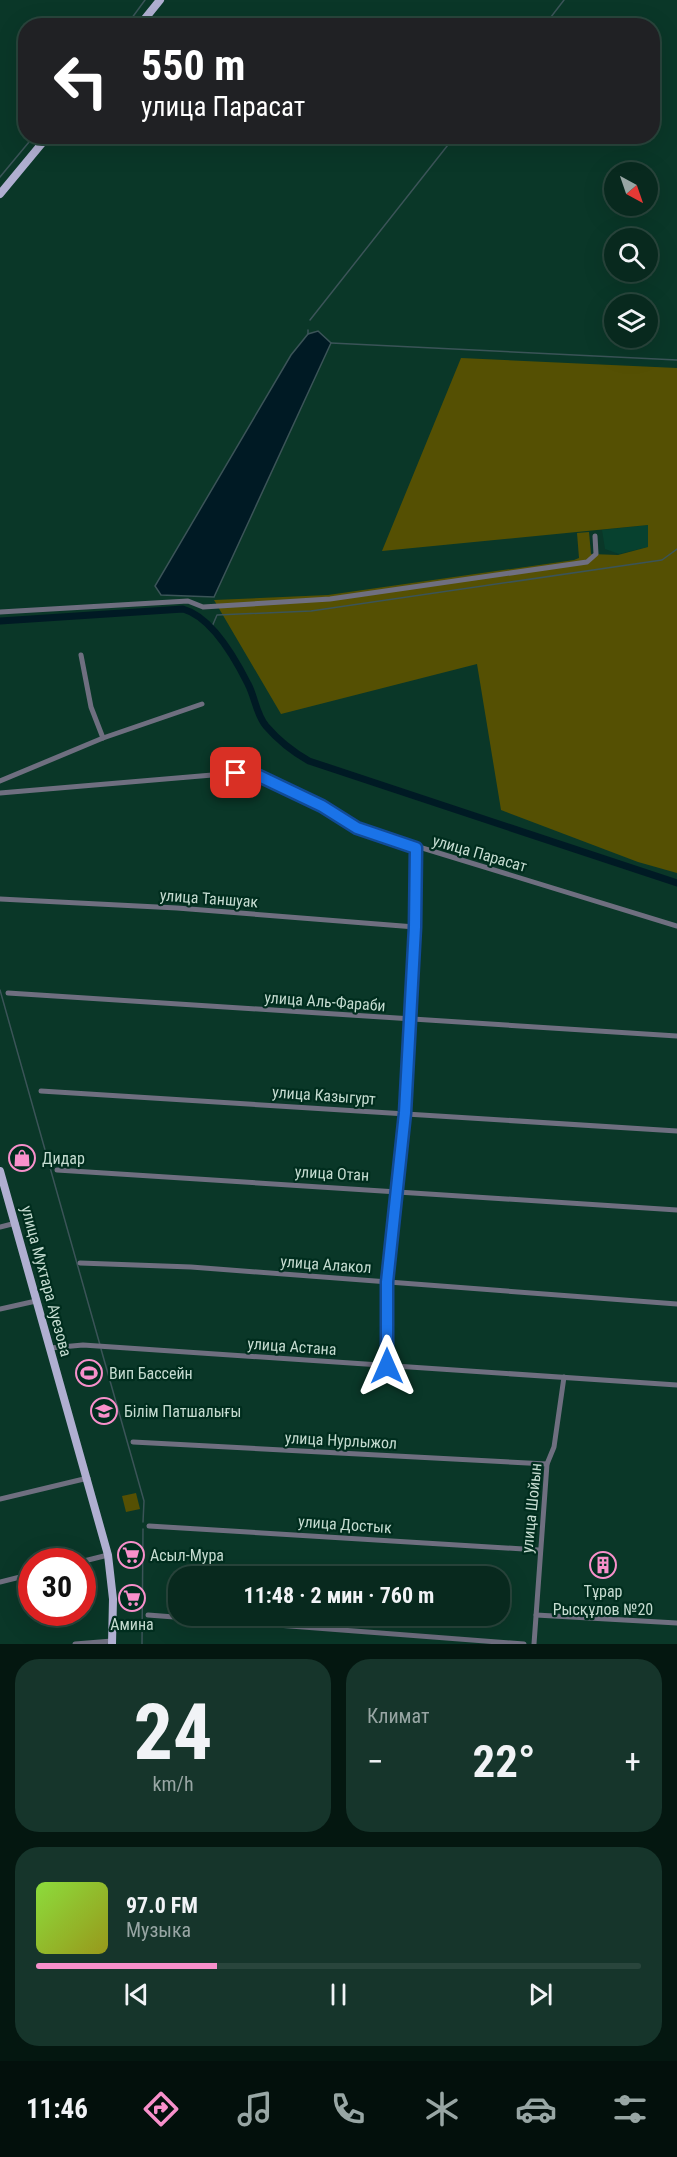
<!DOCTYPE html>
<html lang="ru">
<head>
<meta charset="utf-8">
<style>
	body { margin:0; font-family:"Roboto Condensed",sans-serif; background:#16352b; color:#f1f3f6; height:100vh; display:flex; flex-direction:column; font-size:22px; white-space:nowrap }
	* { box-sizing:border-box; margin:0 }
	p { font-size:20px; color:#98a6a4 }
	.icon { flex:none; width:33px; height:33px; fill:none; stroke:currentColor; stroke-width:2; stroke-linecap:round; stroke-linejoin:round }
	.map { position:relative; height:1644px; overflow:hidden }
	.sheet { display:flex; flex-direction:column; gap:15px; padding:15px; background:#041710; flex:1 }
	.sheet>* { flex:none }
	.hud { position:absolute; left:18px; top:18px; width:642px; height:126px; border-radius:24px; box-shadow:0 6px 24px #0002,0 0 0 2px #29453c; background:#202124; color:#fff; overflow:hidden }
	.needle { width:39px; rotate:140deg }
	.fabs { position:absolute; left:604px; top:162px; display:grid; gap:12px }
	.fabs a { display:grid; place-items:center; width:54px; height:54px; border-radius:50%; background:#08291e; box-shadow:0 6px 24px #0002,0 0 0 2px #29453c; font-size:30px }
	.speed { position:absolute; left:18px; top:1548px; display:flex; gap:12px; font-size:30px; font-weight:700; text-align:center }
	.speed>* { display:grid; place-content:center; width:78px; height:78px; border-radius:50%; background:#08291e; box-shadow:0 6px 24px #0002,0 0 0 2px #29453c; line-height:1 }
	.speed .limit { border:9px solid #d22; background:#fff; color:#111 }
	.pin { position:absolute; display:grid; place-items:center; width:51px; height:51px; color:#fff; margin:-26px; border-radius:12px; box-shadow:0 3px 9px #0006 }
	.me { position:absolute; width:66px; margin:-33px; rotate:0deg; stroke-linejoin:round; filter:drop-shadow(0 0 4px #0008) }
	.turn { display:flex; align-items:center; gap:21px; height:126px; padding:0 24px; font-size:27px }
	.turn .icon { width:78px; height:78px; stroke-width:2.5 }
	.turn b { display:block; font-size:42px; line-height:51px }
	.big { font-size:45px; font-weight:700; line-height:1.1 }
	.sheet .card { flex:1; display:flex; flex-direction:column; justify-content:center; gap:9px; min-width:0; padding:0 21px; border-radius:24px; background:#16352b }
	.sheet .dial { align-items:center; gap:0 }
	.dial b { font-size:78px; line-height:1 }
	.song { display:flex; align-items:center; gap:18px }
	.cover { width:72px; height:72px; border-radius:9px; background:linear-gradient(135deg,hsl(90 70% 55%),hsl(60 70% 35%)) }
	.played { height:6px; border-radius:3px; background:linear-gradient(90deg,#f890cb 30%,#29453c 30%) }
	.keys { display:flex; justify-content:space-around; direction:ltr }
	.heat { display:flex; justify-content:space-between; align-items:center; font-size:33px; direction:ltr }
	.sheet .tiles { flex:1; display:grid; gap:15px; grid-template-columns:1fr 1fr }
	.card:last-child { grid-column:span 2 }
	.trip { position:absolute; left:168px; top:1566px; width:342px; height:60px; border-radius:24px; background:#08291e; box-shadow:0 6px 24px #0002,0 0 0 2px #29453c; font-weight:700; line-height:60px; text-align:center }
	.dock { display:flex; height:96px; justify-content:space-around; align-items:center; background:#03100c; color:#98a6a4 }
	.dock .icon { width:42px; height:42px }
	.dock .selected { color:#f890cb }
	.dock b { font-size:27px; color:#f1f3f6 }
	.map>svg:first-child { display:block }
	.built { fill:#07412f }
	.green { fill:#555003 }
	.water { fill:#001a24; stroke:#3b5458; stroke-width:1.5 }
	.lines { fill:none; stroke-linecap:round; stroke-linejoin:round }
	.stream { stroke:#3b5458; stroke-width:1.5 }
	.canal { stroke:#001a24; stroke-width:7 }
	.minor { stroke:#6f6f80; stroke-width:5 }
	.primary { stroke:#b0afd1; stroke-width:8 }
	.route-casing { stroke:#114b97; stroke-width:15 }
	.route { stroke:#1a73e8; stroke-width:10 }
	.labels { text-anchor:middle; stroke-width:4.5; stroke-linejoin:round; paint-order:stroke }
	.street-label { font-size:16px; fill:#c5dcd1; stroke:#002d1e }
	.poi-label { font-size:16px; fill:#c5dcd1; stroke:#002d1e; text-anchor:start }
</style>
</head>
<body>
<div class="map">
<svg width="677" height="1644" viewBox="0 0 677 1644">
	<rect width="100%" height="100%" fill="#0a3728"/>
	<path class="built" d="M648,525V547L619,554L605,549L602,530Z"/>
	<g class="green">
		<path d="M461,358L677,368V873L638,862L501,810L477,664L281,714L214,600L328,595L574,560L579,558L577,533L589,532L591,554L618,555L648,547V525L382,551Z"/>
		<path d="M136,1493L140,1509L126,1512L122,1496Z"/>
	</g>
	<path class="water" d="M318,331L331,343L214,597L161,595L155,586L291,355L308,334Z"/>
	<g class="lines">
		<g class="stream">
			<path d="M126,26L145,0"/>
			<path d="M544,26L564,0"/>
			<path d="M0,177L34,136"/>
			<path d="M310,320L455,136"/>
			<path d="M308,334V330"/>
			<path d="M331,343L677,360"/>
			<path d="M211,629L217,615L311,611L662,560L677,549"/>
			<path d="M0,990L100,1345"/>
			<path d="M101,1349L144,1501L143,1522"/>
			<path d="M142,1644L143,1529"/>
		</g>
		<path class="canal" d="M0,621L183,609C212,617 235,658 248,684C255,697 256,714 266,726C278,740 293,752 309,761L677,883"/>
		<g class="minor">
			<path d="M0,612L188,601L203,607L330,599L587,562L596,554L595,536"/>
			<path d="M81,655L91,707L103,738"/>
			<path d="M0,781L103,738L202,704"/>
			<path d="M0,793L236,773C280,778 320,805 357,828L677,926"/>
			<path d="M0,899L177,908L415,927"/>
			<path d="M8,993L677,1036"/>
			<path d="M41,1091L677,1131"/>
			<path d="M57,1170L677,1210"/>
			<path d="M0,1227L16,1223"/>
			<path d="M80,1263L191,1267L677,1304"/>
			<path d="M0,1309L36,1301"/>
			<path d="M50,1348L83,1345L677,1385"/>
			<path d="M387,1366V1282L405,1113L415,927L416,848"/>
			<path d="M133,1442L547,1464"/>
			<path d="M0,1499L88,1478"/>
			<path d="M149,1526L539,1550"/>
			<path d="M80,1562L108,1555"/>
			<path d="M0,1582L32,1574"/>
			<path d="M148,1615L524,1644"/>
			<path d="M536,1615L677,1623"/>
			<path d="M75,1644L112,1641"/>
			<path d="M534,1644L547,1464L554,1447L564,1377"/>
		</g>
		<g class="primary">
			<path d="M139,26L160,0"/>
			<path d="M0,194L48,136"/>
			<path d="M0,1171L108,1555L113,1599L112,1644"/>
		</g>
	</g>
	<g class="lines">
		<defs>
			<path id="route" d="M236,773L259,776L322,806L357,828L416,848L415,927L405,1113L387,1282V1366"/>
		</defs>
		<use href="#route" class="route-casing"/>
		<use href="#route" class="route"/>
	</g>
	<defs>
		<symbol id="shop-ring" viewBox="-11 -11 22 22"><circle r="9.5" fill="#002d1e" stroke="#f890cb" stroke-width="1.5"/><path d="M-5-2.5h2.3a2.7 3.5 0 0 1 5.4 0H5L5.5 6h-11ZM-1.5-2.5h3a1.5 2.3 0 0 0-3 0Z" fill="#f890cb"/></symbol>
		<symbol id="stadium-ring" viewBox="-11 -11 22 22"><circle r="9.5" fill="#002d1e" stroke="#f890cb" stroke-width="1.5"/><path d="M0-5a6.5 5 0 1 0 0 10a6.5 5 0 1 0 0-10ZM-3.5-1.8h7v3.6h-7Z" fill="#f890cb"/></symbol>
		<symbol id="school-ring" viewBox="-11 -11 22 22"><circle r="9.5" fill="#002d1e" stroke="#f890cb" stroke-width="1.5"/><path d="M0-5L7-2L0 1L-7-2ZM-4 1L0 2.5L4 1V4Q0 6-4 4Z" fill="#f890cb"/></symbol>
		<symbol id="supermarket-ring" viewBox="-11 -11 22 22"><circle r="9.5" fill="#002d1e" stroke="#f890cb" stroke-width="1.5"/><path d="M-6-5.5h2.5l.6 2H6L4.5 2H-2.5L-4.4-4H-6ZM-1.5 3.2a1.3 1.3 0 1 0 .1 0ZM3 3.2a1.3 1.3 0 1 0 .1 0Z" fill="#f890cb"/></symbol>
		<symbol id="building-ring" viewBox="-11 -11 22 22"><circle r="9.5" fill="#002d1e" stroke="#f890cb" stroke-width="1.5"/><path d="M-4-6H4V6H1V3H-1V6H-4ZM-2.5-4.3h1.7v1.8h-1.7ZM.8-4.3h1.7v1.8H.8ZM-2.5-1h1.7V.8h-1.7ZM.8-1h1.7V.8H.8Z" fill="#f890cb"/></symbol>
	</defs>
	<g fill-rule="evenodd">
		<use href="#shop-ring" x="7" y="1143" width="30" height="30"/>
		<use href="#stadium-ring" x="74" y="1358" width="30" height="30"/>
		<use href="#school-ring" x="89" y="1396" width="30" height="30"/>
		<use href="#supermarket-ring" x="116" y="1540" width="30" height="30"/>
		<use href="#building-ring" x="588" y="1550" width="30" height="30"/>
		<use href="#supermarket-ring" x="117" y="1583" width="30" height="30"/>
	</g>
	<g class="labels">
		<g class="street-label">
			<text transform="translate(480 853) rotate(16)" y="6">улица Парасат</text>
			<text transform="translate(209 898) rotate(4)" y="6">улица Таншуак</text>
			<text transform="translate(325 1001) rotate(4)" y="6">улица Аль-Фараби</text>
			<text transform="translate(324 1095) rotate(4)" y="6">улица Казыгурт</text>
			<text transform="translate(332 1173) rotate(3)" y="6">улица Отан</text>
			<text transform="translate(326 1264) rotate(4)" y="6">улица Алакол</text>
			<text transform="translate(47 1281) rotate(75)" y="6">улица Мухтара Ауезова</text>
			<text transform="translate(292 1346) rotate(4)" y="6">улица Астана</text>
			<text transform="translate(341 1440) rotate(3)" y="6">улица Нурлыжол</text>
			<text transform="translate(531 1508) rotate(-84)" y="6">улица Шойын</text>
			<text transform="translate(345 1524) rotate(4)" y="6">улица Достык</text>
		</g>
		<g class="poi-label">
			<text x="42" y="1164">Дидар</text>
			<text x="109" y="1379">Вип Бассейн</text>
			<text x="124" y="1417">Білім Патшалығы</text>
			<text x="150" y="1561">Асыл-Мура</text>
			<text x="603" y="1597" text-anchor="middle">Тұрар<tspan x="603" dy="18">Рысқұлов №20</tspan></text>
			<text x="132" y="1630" text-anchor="middle">Амина</text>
		</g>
	</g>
</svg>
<div class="fabs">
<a><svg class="needle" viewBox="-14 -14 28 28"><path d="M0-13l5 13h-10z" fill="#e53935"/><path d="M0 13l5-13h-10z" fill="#98a6a4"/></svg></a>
<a><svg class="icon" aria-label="search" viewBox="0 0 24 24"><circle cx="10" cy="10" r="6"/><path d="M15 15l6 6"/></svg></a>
<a><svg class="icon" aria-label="layers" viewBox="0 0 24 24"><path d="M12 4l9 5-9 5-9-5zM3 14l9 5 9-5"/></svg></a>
</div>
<div class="speed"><div class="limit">30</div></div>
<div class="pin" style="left:236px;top:773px;background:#d93025"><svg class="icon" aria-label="arrive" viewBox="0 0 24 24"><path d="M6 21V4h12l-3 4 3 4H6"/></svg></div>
<svg class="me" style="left:387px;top:1366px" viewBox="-20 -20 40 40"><path d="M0-17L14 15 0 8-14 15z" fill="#1a73e8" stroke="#fff" stroke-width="4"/></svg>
<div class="trip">11:48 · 2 мин · 760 m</div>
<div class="hud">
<div class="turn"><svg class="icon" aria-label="left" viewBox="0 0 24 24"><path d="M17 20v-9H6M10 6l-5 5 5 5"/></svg><div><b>550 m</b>улица Парасат</div></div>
</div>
</div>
<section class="sheet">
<div class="tiles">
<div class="card dial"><b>24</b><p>km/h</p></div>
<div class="card"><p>Климат</p>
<div class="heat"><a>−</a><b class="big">22°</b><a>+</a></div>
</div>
<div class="card">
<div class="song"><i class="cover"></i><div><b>97.0 FM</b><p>Музыка</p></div></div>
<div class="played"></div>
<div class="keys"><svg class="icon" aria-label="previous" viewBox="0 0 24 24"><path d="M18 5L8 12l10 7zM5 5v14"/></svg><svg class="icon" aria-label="pause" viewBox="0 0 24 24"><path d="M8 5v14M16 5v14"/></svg><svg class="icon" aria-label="next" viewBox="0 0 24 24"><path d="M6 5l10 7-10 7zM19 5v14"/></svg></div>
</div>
</div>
</section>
<nav class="dock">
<b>11:46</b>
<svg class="icon selected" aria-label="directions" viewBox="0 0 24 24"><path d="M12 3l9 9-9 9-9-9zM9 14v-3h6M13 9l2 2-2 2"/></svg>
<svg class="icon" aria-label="music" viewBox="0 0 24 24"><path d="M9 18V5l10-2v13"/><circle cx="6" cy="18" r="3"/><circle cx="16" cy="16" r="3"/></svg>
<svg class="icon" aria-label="phone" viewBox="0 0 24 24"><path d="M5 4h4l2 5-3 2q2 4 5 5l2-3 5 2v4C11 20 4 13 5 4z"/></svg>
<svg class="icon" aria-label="climate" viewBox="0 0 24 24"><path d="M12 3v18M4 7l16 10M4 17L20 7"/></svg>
<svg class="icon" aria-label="car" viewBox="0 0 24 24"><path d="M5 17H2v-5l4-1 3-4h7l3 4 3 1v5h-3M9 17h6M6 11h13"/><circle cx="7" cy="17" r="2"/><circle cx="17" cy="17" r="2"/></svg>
<svg class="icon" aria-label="filters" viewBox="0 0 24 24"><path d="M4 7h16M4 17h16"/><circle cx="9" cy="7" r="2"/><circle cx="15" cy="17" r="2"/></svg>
</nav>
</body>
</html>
